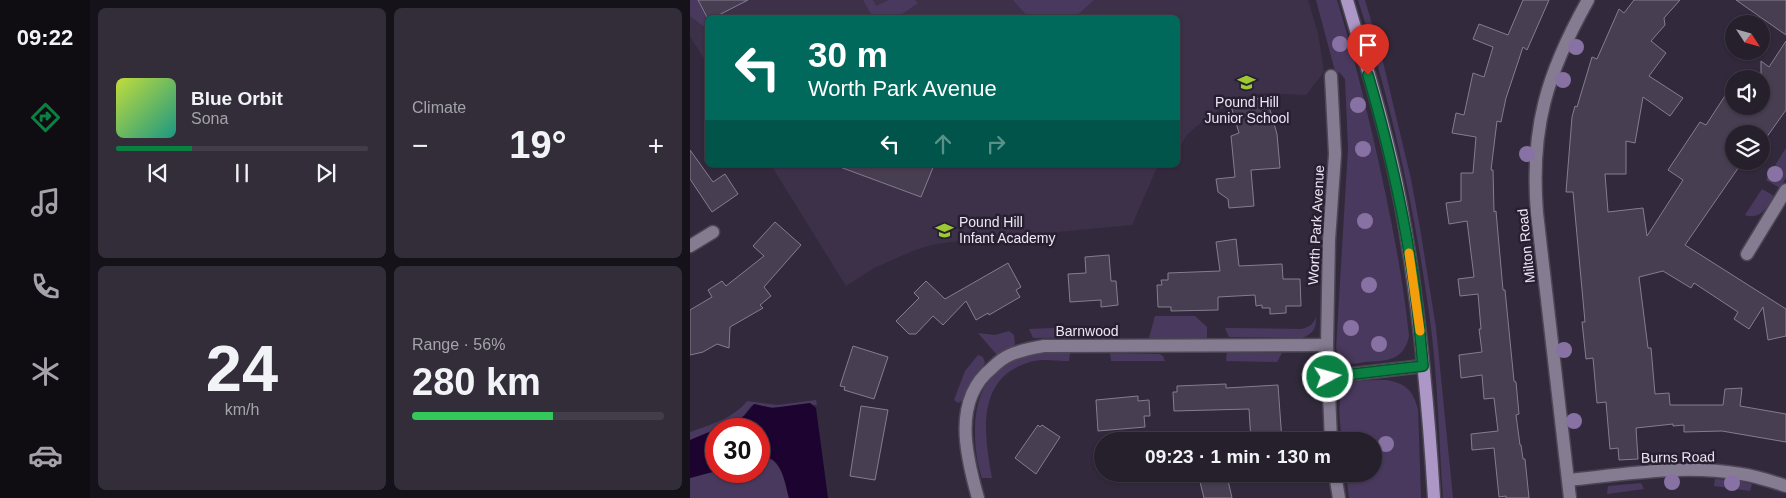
<!DOCTYPE html>
<html lang="en">
<head>
<meta charset="utf-8">
<style>
	body { margin:0; font-family:Helvetica,sans-serif; background:#322d39; color:#f1f3f6; height:100vh; display:flex; flex-direction:column; font-size:19px; white-space:nowrap }
	* { box-sizing:border-box; margin:0 }
	p { font-size:16px; color:#a4a3aa }
	.icon { flex:none; width:28px; height:28px; fill:none; stroke:currentColor; stroke-width:2; stroke-linecap:round; stroke-linejoin:round }
	.map { position:relative; flex:1; overflow:hidden }
	.sheet { display:flex; flex-direction:column; gap:8px; padding:8px; background:#151219; width:600px }
	.sheet>* { flex:none }
	.banner { position:absolute; left:15px; top:15px; width:475px; height:152px; border-radius:8px; box-shadow:0 1px 4px #0004,0 0 0 1px #423e49; background:#00695c; color:#fff; overflow:hidden }
	.needle { width:32px; rotate:126deg }
	.tools { position:absolute; left:1035px; top:15px; display:grid; gap:10px }
	.tools a { display:grid; place-items:center; width:45px; height:45px; border-radius:50%; background:#26202d; box-shadow:0 1px 4px #0004,0 0 0 1px #423e49; font-size:25px }
	.speed { position:absolute; left:15px; top:418px; display:flex; gap:10px; font-size:25px; font-weight:700; text-align:center }
	.speed>* { display:grid; place-content:center; width:65px; height:65px; border-radius:50%; background:#26202d; box-shadow:0 1px 4px #0004,0 0 0 1px #423e49; line-height:1 }
	.speed .limit { border:8px solid #d22; background:#fff; color:#111 }
	.pin { position:absolute; display:grid; place-items:center; width:42px; height:42px; color:#fff; margin:-51px -21px; border-radius:50% 50% 50% 0; rotate:-45deg; box-shadow:0 0 5px #0007 }
	.pin .icon { rotate:45deg }
	.me { position:absolute; width:55px; margin:-28px; rotate:84deg; stroke-linejoin:round; filter:drop-shadow(0 0 4px #0008) }
	.turn { display:flex; align-items:center; gap:18px; height:105px; padding:0 20px; font-size:22px }
	.turn .icon { width:65px; height:65px; stroke-width:2.5 }
	.turn b { display:block; font-size:35px; line-height:42px }
	.lanes { display:flex; align-items:center; height:48px; padding:0 20px; background:#0003; justify-content:center; gap:25px; direction:ltr }
	.lanes .off { opacity:.35 }
	.big { font-size:38px; font-weight:700; line-height:1.1 }
	.sheet .widget { flex:1; display:flex; flex-direction:column; justify-content:center; gap:8px; min-width:0; padding:0 18px; border-radius:8px; background:#322d39 }
	.sheet .dial { align-items:center; gap:0 }
	.dial b { font-size:65px; line-height:1 }
	.song { display:flex; align-items:center; gap:15px }
	.cover { width:60px; height:60px; border-radius:8px; background:linear-gradient(135deg,hsl(70 70% 55%),hsl(170 70% 35%)) }
	.played { height:5px; border-radius:2px; background:linear-gradient(90deg,#0b8043 30%,#423e49 30%) }
	.keys { display:flex; justify-content:space-around; direction:ltr }
	.heat { display:flex; justify-content:space-between; align-items:center; font-size:28px; direction:ltr }
	.charge { height:8px; border-radius:4px; background:linear-gradient(90deg,#34c759 56%,#423e49 0) }
	.sheet .tiles { flex:1; display:grid; gap:8px; grid-template-columns:repeat(2,1fr) }
	.trip { position:absolute; left:404px; top:432px; width:288px; height:50px; border-radius:25px; background:#26202d; box-shadow:0 1px 4px #0004,0 0 0 1px #423e49; font-weight:700; line-height:50px; text-align:center }
	main { display:flex; flex:1; min-height:0 }
	.menu { display:flex; flex-direction:column; width:90px; justify-content:space-around; align-items:center; background:#0f0d12; color:#a4a3aa }
	.menu .icon { width:35px; height:35px }
	.menu .active { color:#0b8043 }
	.menu b { font-size:22px; color:#f1f3f6 }
	.map>svg:first-child { display:block }
	.built { fill:#3c3149 }
	.green { fill:#4a395e }
	.water { fill:#1c0330 }
	.building { fill:#473e51; stroke:#857c91 }
	.lines { fill:none; stroke-linecap:round; stroke-linejoin:round }
	.minor-casing { stroke:#4c4655; stroke-width:15 }
	.primary-casing { stroke:#4c4655; stroke-width:15 }
	.minor { stroke:#857c91; stroke-width:12 }
	.primary { stroke:#ac97c6; stroke-width:12 }
	.tree { fill:#8872a3 }
	.route-casing { stroke:#07532c; stroke-width:12 }
	.route { stroke:#0b8043; stroke-width:9 }
	.slow { stroke:#f59e0b; stroke-width:9 }
	.labels { text-anchor:middle; stroke-width:5; stroke-linejoin:round; paint-order:stroke }
	.poi-label { font-size:14px; fill:#ece7f3; stroke:#282032 }
	.street-label { font-size:14px; fill:#ece7f3; stroke:#282032 }
</style>
</head>
<body>
<main>
<nav class="menu">
<b>09:22</b>
<svg class="icon active" aria-label="directions" viewBox="0 0 24 24"><path d="M12 3l9 9-9 9-9-9zM9 14v-3h6M13 9l2 2-2 2"/></svg>
<svg class="icon" aria-label="music" viewBox="0 0 24 24"><path d="M9 18V5l10-2v13"/><circle cx="6" cy="18" r="3"/><circle cx="16" cy="16" r="3"/></svg>
<svg class="icon" aria-label="phone" viewBox="0 0 24 24"><path d="M5 4h4l2 5-3 2q2 4 5 5l2-3 5 2v4C11 20 4 13 5 4z"/></svg>
<svg class="icon" aria-label="climate" viewBox="0 0 24 24"><path d="M12 3v18M4 7l16 10M4 17L20 7"/></svg>
<svg class="icon" aria-label="car" viewBox="0 0 24 24"><path d="M5 17H2v-5l4-1 3-4h7l3 4 3 1v5h-3M9 17h6M6 11h13"/><circle cx="7" cy="17" r="2"/><circle cx="17" cy="17" r="2"/></svg>
</nav>
<section class="sheet">
<div class="tiles">
<div class="widget">
<div class="song"><i class="cover"></i><div><b>Blue Orbit</b><p>Sona</p></div></div>
<div class="played"></div>
<div class="keys"><svg class="icon" aria-label="previous" viewBox="0 0 24 24"><path d="M18 5L8 12l10 7zM5 5v14"/></svg><svg class="icon" aria-label="pause" viewBox="0 0 24 24"><path d="M8 5v14M16 5v14"/></svg><svg class="icon" aria-label="next" viewBox="0 0 24 24"><path d="M6 5l10 7-10 7zM19 5v14"/></svg></div>
</div>
<div class="widget"><p>Climate</p>
<div class="heat"><a>−</a><b class="big">19°</b><a>+</a></div>
</div>
<div class="widget dial"><b>24</b><p>km/h</p></div>
<div class="widget"><p>Range · 56%</p><b class="big">280 km</b><div class="charge"></div></div>
</div>
</section>
<div class="map">
<svg width="1096" height="498" viewBox="0 0 1096 498">
	<rect width="100%" height="100%" fill="#322a3c"/>
	<g class="built">
		<path d="M0,0H618L628,33L634,72L616,95L575,93L561,95L542,103L521,115L507,126L497,135L488,150V18H18L17,64L0,36Z"/>
		<path d="M81,165H468L442,225L268,241L241,245L225,250L184,268L156,286Z"/>
	</g>
	<g class="green">
		<path d="M0,0H8L17,19V23L13,26L0,16Z"/>
		<path d="M173,0H183L186,6L199,0H225L228,3L208,17H183Z"/>
		<path d="M323,0H404L385,17L339,18Z"/>
		<path d="M626,0H647C661,45 672,91 683,137C698,203 712,269 719,336C714,361 696,361 675,362C669,363 661,365 655,362C650,359 648,354 646,349L658,148L655,79L650,73L645,71Z"/>
		<path d="M668,0H675L693,62L721,179L730,228L746,328L763,498H753C749,442 748,384 741,328C727,219 702,105 668,0Z"/>
		<path d="M1096,148V178L1090,188L1076,180Z"/>
		<path d="M1072,189L1084,196C1077,208 1070,220 1055,215Z"/>
		<path d="M465,316H505L517,327V339L459,338Z"/>
		<path d="M626,317C626,329 624,333 612,338L539,337L535,328L611,329C619,327 623,325 626,317Z"/>
		<path d="M414,326L415,337L343,338L339,329Z"/>
		<path d="M319,331L324,335L325,345L307,355L288,333L305,335Z"/>
		<path d="M353,351L380,352L379,361C366,361 352,358 340,362C285,378 294,434 302,478H292C287,463 285,448 285,432C285,382 307,363 353,351Z"/>
		<path d="M537,352L592,353L587,362L536,361Z"/>
		<path d="M420,353L469,354L473,356L475,361H421Z"/>
		<path d="M288,355L293,357L295,363L278,388L272,401L268,403L264,400L275,371Z"/>
		<path d="M696,380C715,383 723,390 728,409L731,498H659L656,474H682V441H652C651,423 641,384 669,381C677,380 687,380 696,380Z"/>
		<path d="M126,400L127,405C105,401 89,413 65,404L61,406L51,419L0,440V432C20,425 44,418 57,401L87,405Z"/>
		<path d="M74,456C93,462 94,481 99,498H0V478L26,471H69V457Z"/>
		<path d="M1025,479L1042,480L1062,484L1060,491L1024,486Z"/>
		<path d="M951,483L954,489L917,494L918,486Z"/>
	</g>
	<path class="water" d="M120,403L126,408L138,498H99C95,482 91,453 69,457V429H26V471L0,478V440L48,420L55,415L64,404L82,408Z"/>
	<g class="building">
		<path d="M8,0H58L23,18H18V19Z"/>
		<path d="M833,0H859L837,50L833,47L816,98L811,122L807,121L801,170H803L804,212L806,211L813,290H815L824,381L826,382L829,414L826,415L830,445H831L833,459H835L839,498H816V496L809,497L804,448L782,450L781,434L808,431L804,398L794,399L792,375L771,378L769,355L792,352L789,329H791L788,294L770,296L768,279L784,277L777,221L759,224L756,203L771,201V173H783L786,137L762,133L766,113L774,115L783,73L794,77L803,47L783,39L789,24L818,35Z"/>
		<path d="M944,0H990L974,18L975,25L961,41L976,53L959,76L993,98L980,116L953,97L945,143L936,141V174H915L918,212L953,208L957,236L993,180L978,170L1010,122L1016,125L1044,82V106H1071V61L1079,67L1096,41V110L1071,145V134H1044V161H1053L995,245L1096,309V336L1078,340L1073,307L1059,329L1044,319L1048,312L1004,283L1001,288L973,271L949,277L958,348H961L965,394L979,393L980,405H1033L1035,389L1052,388L1050,406L1096,414V442L1032,431L994,432V425L983,426V424L946,428L948,459L929,460L928,448L920,449L916,402L907,403L903,358L896,359L892,322H895L883,192H876L882,117L885,106L887,107L902,57L907,59L929,9L934,13Z"/>
		<path d="M1046,0H1096V35Z"/>
		<path d="M576,96L587,134L590,168L561,170L564,206L539,208L538,199L528,192L526,179L545,177L541,136L549,133L541,106Z"/>
		<path d="M0,150L23,182L35,174L48,194L22,212L0,179Z"/>
		<path d="M150,165H244L231,197L150,167Z"/>
		<path d="M85,222L111,245L74,287L81,296L70,305L73,308L40,327L39,348L27,344L13,352L0,355V310L22,297L18,290L32,281L36,286L74,256L63,246Z"/>
		<path d="M546,239L549,266L592,264L593,279H610L611,306H596V313L580,314V308H572V305L566,306L565,295L528,297V310L481,311V307H468L467,285H472L471,280H478V273L530,271L526,242Z"/>
		<path d="M419,255L421,281H426L428,305L411,307V300L380,302L378,274L396,273L395,257Z"/>
		<path d="M318,263L331,287L326,290L330,297L299,315L298,313L286,320L276,301L253,325L243,316L226,334H219L206,321L229,298L224,293L236,281L255,299Z"/>
		<path d="M163,346L198,357L184,399L154,390L155,387L150,386Z"/>
		<path d="M536,384V388L588,385L592,441H561L559,409L484,411L483,392H487V386Z"/>
		<path d="M448,396V401L459,400L460,416H454L455,427L408,431L406,400Z"/>
		<path d="M171,406L198,410L185,480L160,476Z"/>
		<path d="M348,425L350,427L352,425L370,437L346,474L325,458Z"/>
		<path d="M508,474H532L533,477L537,476L542,498H514Z"/>
	</g>
	<g class="lines">
		<defs>
			<g id="minor">
				<path d="M0,246L23,232"/>
				<path d="M1057,254L1096,190"/>
				<path d="M638,377L733,366"/>
				<path d="M641,441L637,345L639,240L645,154L641,76"/>
				<path d="M645,474L649,498"/>
				<path d="M879,480C936,474 994,464 1051,474C1066,476 1081,481 1096,486"/>
				<path d="M288,498C276,456 262,400 302,368C307,363 313,358 320,355C331,350 342,348 354,346L637,345"/>
				<path d="M880,498L847,213C840,128 857,73 898,0"/>
			</g>
			<path id="primary" d="M657,0C677,68 698,135 711,205C729,302 738,400 744,498"/>
		</defs>
		<use href="#minor" class="minor-casing"/>
		<use href="#primary" class="primary-casing"/>
		<use href="#minor" class="minor"/>
		<use href="#primary" class="primary"/>
	</g>
	<g class="tree">
		<circle cx="650" cy="44" r="8"/>
		<circle cx="886" cy="47" r="8"/>
		<circle cx="873" cy="80" r="8"/>
		<circle cx="668" cy="105" r="8"/>
		<circle cx="673" cy="149" r="8"/>
		<circle cx="837" cy="154" r="8"/>
		<circle cx="1085" cy="174" r="8"/>
		<circle cx="675" cy="221" r="8"/>
		<circle cx="679" cy="285" r="8"/>
		<circle cx="661" cy="328" r="8"/>
		<circle cx="689" cy="344" r="8"/>
		<circle cx="874" cy="350" r="8"/>
		<circle cx="884" cy="421" r="8"/>
		<circle cx="696" cy="444" r="8"/>
		<circle cx="982" cy="482" r="8"/>
		<circle cx="1042" cy="483" r="8"/>
	</g>
	<g class="lines">
		<defs>
			<path id="route" d="M638,377L733,366C730,332 727,298 721,264C711,200 696,137 678,75"/>
		</defs>
		<use href="#route" class="route-casing"/>
		<use href="#route" class="route"/>
		<path class="slow" d="M719,253L730,331"/>
	</g>
	<defs>
		<symbol id="school-bare" viewBox="-9 -9 18 18"><path d="M0-5L7-2L0 1L-7-2ZM-4 1L0 2.5L4 1V4Q0 6-4 4Z" fill="#9dca30" stroke="#282032" stroke-width="2.5" paint-order="stroke"/></symbol>
	</defs>
	<g fill-rule="evenodd">
		<use href="#school-bare" x="544" y="70" width="25" height="25"/>
		<use href="#school-bare" x="242" y="218" width="25" height="25"/>
	</g>
	<g class="labels">
		<g class="poi-label">
			<text x="557" y="107">Pound Hill<tspan x="557" dy="16">Junior School</tspan></text>
			<text x="269" y="227" text-anchor="start">Pound Hill<tspan x="269" dy="16">Infant Academy</tspan></text>
		</g>
		<g class="street-label">
			<text transform="translate(626 225) rotate(-87)" y="5">Worth Park Avenue</text>
			<text transform="translate(836 246) rotate(-96)" y="5">Milton Road</text>
			<text x="397" y="336">Barnwood</text>
			<text transform="translate(988 457) rotate(-1)" y="5">Burns Road</text>
		</g>
	</g>
</svg>
<div class="tools">
<a><svg class="needle" viewBox="-14 -14 28 28"><path d="M0-13l5 13h-10z" fill="#e53935"/><path d="M0 13l5-13h-10z" fill="#a4a3aa"/></svg></a>
<a><svg class="icon" aria-label="sound" viewBox="0 0 24 24"><path d="M4 9h4l5-4v14l-5-4H4zM17 9q2 3 0 6"/></svg></a>
<a><svg class="icon" aria-label="layers" viewBox="0 0 24 24"><path d="M12 4l9 5-9 5-9-5zM3 14l9 5 9-5"/></svg></a>
</div>
<div class="speed"><div class="limit">30</div></div>
<div class="pin" style="left:678px;top:75px;background:#d93025"><svg class="icon" aria-label="arrive" viewBox="0 0 24 24"><path d="M6 21V4h12l-3 4 3 4H6"/></svg></div>
<svg class="me" style="left:638px;top:377px" viewBox="-20 -20 40 40"><circle r="17" fill="#0b8043" stroke="#fff" stroke-width="3"/><path d="M0-11L8 9 0 5-8 9z" fill="#fff"/></svg>
<div class="trip">09:23 · 1 min · 130 m</div>
<div class="banner">
<div class="turn"><svg class="icon" aria-label="left" viewBox="0 0 24 24"><path d="M17 20v-9H6M10 6l-5 5 5 5"/></svg><div><b>30 m</b>Worth Park Avenue</div></div>
<div class="lanes"><svg class="icon" aria-label="left" viewBox="0 0 24 24"><path d="M17 20v-9H6M10 6l-5 5 5 5"/></svg><svg class="icon off" aria-label="ahead" viewBox="0 0 24 24"><path d="M12 20V5M6 11l6-6 6 6"/></svg><svg class="icon off" aria-label="right" viewBox="0 0 24 24"><path d="M7 20v-9h11M14 6l5 5-5 5"/></svg></div>
</div>
</div>
</main>
</body>
</html>
